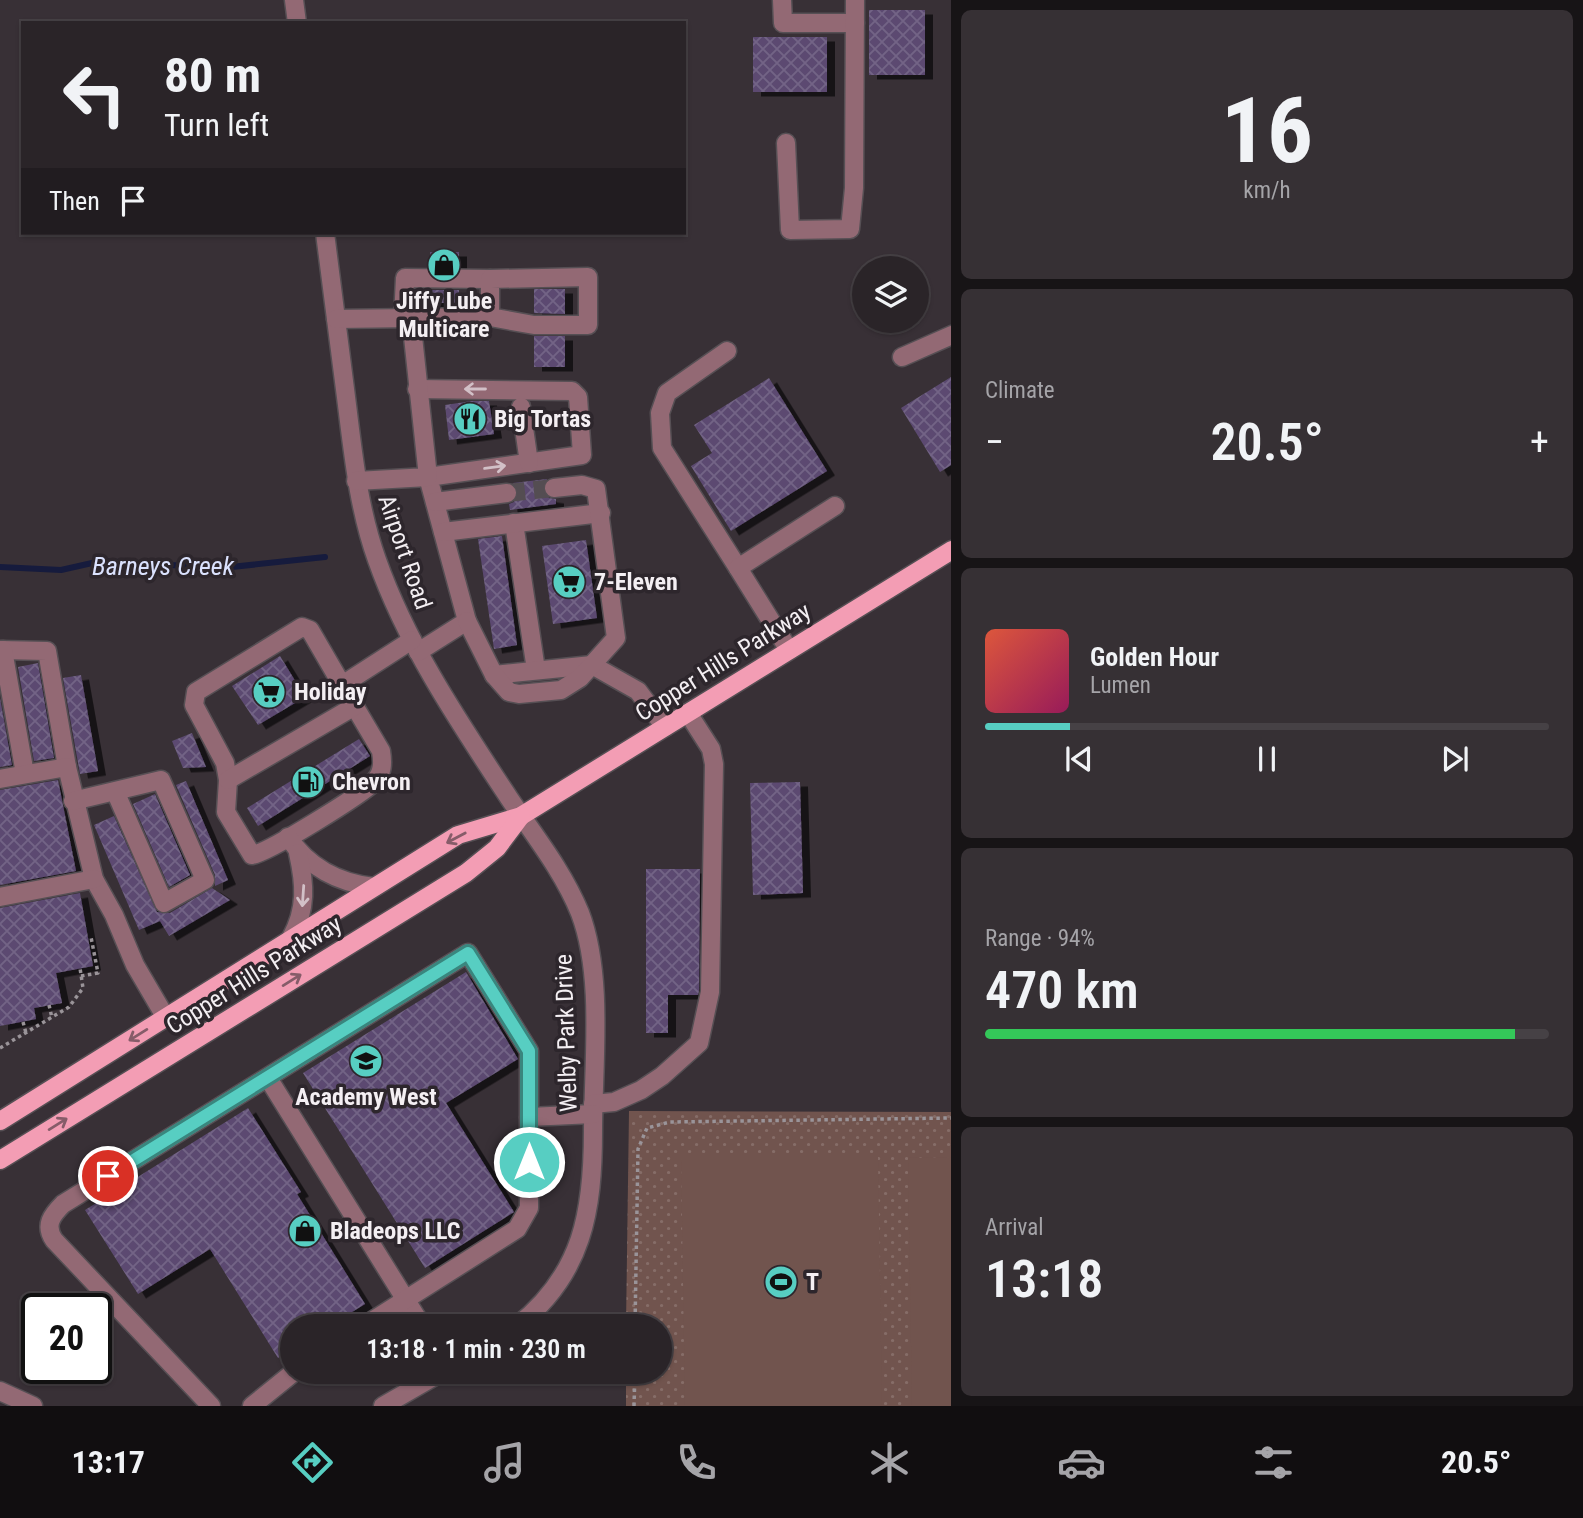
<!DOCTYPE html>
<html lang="en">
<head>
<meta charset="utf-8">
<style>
	body { margin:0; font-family:"Roboto Condensed",sans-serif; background:#363034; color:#f1f3f6; height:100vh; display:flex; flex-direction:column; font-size:26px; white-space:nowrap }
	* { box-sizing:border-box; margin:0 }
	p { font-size:23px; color:#a5a4a8 }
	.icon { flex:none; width:38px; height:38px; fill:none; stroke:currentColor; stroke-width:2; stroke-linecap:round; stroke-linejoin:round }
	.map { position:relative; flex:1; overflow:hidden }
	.details { display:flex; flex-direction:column; gap:10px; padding:10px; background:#171416; width:632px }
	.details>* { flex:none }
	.hud { position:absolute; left:21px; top:21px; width:665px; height:214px; border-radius:0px; box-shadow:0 2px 5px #0004,0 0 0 2px #464145; background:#2a2428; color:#f1f3f6; overflow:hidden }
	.buttons { position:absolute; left:852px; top:256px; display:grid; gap:14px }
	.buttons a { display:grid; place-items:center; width:77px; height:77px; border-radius:50%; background:#2a2428; box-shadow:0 2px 5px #0004,0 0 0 2px #464145; font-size:35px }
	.speed { position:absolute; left:21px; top:1293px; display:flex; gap:14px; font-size:35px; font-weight:700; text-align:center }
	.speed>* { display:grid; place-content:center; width:91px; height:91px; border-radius:50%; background:#2a2428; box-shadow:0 2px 5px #0004,0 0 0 2px #464145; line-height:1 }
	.speed .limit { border:4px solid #111; border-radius:10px; background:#fff; color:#111 }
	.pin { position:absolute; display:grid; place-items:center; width:60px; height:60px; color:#fff; margin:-30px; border:4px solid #fff; border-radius:50%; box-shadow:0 2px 7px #0007 }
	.me { position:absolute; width:77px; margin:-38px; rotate:0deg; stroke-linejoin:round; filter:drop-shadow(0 0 5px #0008) }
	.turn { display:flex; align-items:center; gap:24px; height:147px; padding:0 28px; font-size:32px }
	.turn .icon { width:91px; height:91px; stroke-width:2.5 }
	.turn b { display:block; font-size:49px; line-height:60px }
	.then { display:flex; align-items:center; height:66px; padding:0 28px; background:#0003; gap:14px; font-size:26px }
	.big { font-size:52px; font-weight:600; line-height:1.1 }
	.details .tile { flex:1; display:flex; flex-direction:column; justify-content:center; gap:10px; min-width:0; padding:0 24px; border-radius:10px; background:#363034 }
	.details .dial { align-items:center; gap:0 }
	.dial b { font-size:91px; line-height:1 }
	.song { display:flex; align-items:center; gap:21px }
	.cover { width:84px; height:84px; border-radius:10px; background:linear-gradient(135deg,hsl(10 70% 55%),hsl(330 70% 35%)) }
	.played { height:7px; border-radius:4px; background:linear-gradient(90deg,#57cec2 15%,#464145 15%) }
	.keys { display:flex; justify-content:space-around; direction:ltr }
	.heat { display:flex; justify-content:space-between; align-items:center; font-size:38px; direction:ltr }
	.charge { height:10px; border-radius:5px; background:linear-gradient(90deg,#34c759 94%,#464145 0) }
	.trip { position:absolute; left:280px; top:1314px; width:392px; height:70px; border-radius:35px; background:#2a2428; box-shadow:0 2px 5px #0004,0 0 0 2px #464145; font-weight:600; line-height:70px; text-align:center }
	.menu { display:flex; height:112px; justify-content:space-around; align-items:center; background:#110e10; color:#a5a4a8 }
	.menu .icon { width:49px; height:49px }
	.menu .selected { color:#57cec2 }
	.menu b { font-size:32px; color:#f1f3f6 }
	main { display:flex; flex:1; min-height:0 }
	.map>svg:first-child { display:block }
	.park { fill:url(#park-dots) }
	.pitch { fill:#71544e }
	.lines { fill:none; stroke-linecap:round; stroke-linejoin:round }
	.stream { stroke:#161b3d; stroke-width:6 }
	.building { fill:url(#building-cross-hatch); filter:url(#shadow) }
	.minor-tunnel { stroke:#544d52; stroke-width:18; stroke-dasharray:18 9; stroke-linecap:butt }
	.minor-casing { stroke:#564f54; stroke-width:21 }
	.major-casing { stroke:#564f54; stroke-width:21 }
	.path { stroke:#9a9499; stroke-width:3.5; stroke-dasharray:3.5 3.5; stroke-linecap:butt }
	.minor { stroke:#936974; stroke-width:18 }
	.major { stroke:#f39db4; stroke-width:18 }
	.oneway { stroke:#d2c0c7 }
	.oneway2 { stroke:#865c69 }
	.route-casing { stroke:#39867e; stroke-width:18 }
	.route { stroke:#57cec2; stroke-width:12 }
	.labels { text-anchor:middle; stroke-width:7; stroke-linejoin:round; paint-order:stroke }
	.poi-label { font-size:24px; font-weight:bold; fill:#f4eff3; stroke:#2d262c; text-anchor:start }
	.street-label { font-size:24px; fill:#f4eff3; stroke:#2d262c }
	.water-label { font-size:26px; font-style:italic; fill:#dbe2fe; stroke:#2d262c }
</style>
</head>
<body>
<main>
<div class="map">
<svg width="952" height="1406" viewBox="0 0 952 1406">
	<defs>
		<pattern id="park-dots" width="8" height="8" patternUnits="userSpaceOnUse" patternTransform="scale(1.75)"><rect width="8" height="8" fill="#71544e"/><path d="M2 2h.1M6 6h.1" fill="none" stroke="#866d68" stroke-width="1.8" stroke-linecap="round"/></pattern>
		<pattern id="building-cross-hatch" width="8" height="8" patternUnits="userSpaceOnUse" patternTransform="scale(1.75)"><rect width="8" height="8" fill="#5b4a71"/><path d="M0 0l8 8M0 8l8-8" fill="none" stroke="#736486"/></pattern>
		<filter id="shadow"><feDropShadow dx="8" dy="4.5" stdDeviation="0" flood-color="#0009"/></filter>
	</defs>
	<rect width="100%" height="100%" fill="#383036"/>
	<path class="park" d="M629,1111L951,1112V1406H626V1372H660V1326H626Z"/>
	<g class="pitch">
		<path d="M681,1157H878L882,1406H685Z"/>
		<path d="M951,1157V1406H912L908,1158Z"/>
	</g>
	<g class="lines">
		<path class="stream" d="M0,567L61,570L101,561L222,568L325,557"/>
	</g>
	<g class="building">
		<rect x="869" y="10" width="56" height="65"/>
		<rect x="753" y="37" width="74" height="55"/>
		<rect x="430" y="252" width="29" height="15"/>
		<path d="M534,289H565V314L534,313Z"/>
		<rect x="430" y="290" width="29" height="13"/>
		<rect x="534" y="336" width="31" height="31"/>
		<path d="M951,377V465L940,472L901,408Z"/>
		<path d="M769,378L827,471L731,531L691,466L712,453L694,425Z"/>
		<path d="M472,401H489L494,434L449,440L445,405Z"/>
		<path d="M547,479L543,490L549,498L556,499V504L510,510L509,504L514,502L518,492L513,483Z"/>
		<path d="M502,536L517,645L494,649L478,539Z"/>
		<path d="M586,540L597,618L553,624L542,546Z"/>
		<path d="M280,656L305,697L258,725L232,686Z"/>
		<path d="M38,663L54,758L34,761L18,667Z"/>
		<path d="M81,675L98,771L80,774L63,678Z"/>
		<path d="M0,698L12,765L0,767Z"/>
		<path d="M192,733L206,767L183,768L172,741Z"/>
		<path d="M359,739L370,756L258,826L247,808Z"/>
		<path d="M58,780L76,871L0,885V790Z"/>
		<path d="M186,781L228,880L215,886V875L176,785Z"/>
		<path d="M800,782L803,893L753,895L750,783Z"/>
		<path d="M155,794L190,875L169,887L133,804Z"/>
		<path d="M114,816L157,912L170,913L212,888L230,900L169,936L160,921L139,930L94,825Z"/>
		<path d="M646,869H700L699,991L698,995H668V1033H646Z"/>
		<path d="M80,893L93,966L56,973L62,1003L34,1008L36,1019L0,1026V908Z"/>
		<path d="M466,972L518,1059L446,1103L514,1212L425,1268L303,1073Z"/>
		<path d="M248,1108L301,1192L297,1194L365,1304L329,1326H292V1349L278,1358L210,1249L138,1294L85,1210Z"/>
	</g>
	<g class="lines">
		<path class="minor-tunnel" d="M507,493L554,488"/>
		<defs>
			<g id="minor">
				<path d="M294,0L297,23"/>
				<path d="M782,0L783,23H855"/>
				<path d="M786,143L790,230L850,229L854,188L855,0"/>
				<path d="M325,233C332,288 339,342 346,397C353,452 358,507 377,560C407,645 459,722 509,798C534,835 563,871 580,913C604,976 593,1065 593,1131C593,1211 583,1274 517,1326"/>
				<path d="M403,318L405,278L490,279"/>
				<path d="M336,319L490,317L534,325H588V277L490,279V317"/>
				<path d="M727,351L667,393L660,413L662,448L738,568"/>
				<path d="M902,357L952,335"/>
				<path d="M417,389L572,391L578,397L582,455L428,477L467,621L418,652"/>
				<path d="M521,407L529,463"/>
				<path d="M356,481L428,477L411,318"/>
				<path d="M435,502L507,493"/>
				<path d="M514,523L536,670"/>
				<path d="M443,532L601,513"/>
				<path d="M467,621L494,675L592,665L638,691L665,727"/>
				<path d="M0,650L47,651L67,767"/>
				<path d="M3,650L25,774"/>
				<path d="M789,650L738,568L835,506"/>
				<path d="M494,675L509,692L519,694L561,690L580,678L616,638L596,489L582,485L554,488"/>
				<path d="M342,685L310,630L302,627L196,692L194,705L225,763L228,780L226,812L252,855C268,853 361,795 374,782C383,773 383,763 381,751L342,685L412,640"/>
				<path d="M0,779L67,767L94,879L114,915L135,965L166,1018"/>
				<path d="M228,780L355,706"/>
				<path d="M73,801L161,780L205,880L164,903L115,791"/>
				<path d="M288,837C308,867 339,883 374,887"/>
				<path d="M0,897L94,879"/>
				<path d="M291,938C307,909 305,884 298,853"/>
				<path d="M268,1078L422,1326"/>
				<path d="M593,1104L614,1102L641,1090L662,1076L699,1043L710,992L714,764L711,749L688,713"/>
				<path d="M529,1117L593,1114"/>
				<path d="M0,1391L33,1406"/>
				<path d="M211,1406L54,1240C44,1225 52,1215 63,1204L468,953L529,1051V1208L517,1229L364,1326"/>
				<path d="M252,1406L294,1372"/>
				<path d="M383,1406L442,1372"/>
			</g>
			<g id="major">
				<path d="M0,1121L458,835L521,816L952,550"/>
				<path d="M0,1160L466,873L497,848L521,816"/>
			</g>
		</defs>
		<use href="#minor" class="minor-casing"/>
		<use href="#major" class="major-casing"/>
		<g class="path">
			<path d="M81,976L98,973L91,937"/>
			<path d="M49,1005L52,1018"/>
			<path d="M23,1022L26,1033"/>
			<path d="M0,1048L69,1007L83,988L80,968"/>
			<path d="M635,1326L638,1149L647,1128L670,1122L952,1118"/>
			<path d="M634,1406L635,1372"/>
		</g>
		<use href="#minor" class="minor"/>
		<use href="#major" class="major"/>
	</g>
	<defs><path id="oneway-shaft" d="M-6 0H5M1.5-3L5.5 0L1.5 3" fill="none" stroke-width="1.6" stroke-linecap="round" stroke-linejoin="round" transform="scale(1.75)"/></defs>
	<g class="oneway">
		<use href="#oneway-shaft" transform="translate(475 389) rotate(-180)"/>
		<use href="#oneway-shaft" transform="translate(495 467) rotate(-8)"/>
		<use href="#oneway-shaft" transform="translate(303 896) rotate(94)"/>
	</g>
	<g class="oneway2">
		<use href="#oneway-shaft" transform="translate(456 838) rotate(152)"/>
		<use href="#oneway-shaft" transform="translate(292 980) rotate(-32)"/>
		<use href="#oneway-shaft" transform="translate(138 1035) rotate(148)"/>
		<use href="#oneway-shaft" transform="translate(58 1124) rotate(-32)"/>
	</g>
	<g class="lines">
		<defs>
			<path id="route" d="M108,1176L468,953L529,1051V1162"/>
		</defs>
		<use href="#route" class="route-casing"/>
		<use href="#route" class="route"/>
	</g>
	<defs>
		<symbol id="shop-disc" viewBox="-11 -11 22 22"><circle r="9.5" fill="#57cec2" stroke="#2d262c"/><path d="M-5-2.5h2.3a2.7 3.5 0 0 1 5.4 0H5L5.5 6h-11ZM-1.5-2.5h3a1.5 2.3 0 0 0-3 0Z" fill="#111"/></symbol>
		<symbol id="restaurant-disc" viewBox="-11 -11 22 22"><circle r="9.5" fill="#57cec2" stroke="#2d262c"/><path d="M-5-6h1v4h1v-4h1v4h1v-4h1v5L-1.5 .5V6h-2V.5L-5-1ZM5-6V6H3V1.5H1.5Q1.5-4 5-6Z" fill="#111"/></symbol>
		<symbol id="supermarket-disc" viewBox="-11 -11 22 22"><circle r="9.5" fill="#57cec2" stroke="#2d262c"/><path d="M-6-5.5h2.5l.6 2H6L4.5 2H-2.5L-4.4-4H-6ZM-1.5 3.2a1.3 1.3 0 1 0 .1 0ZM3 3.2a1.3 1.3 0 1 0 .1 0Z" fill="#111"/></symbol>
		<symbol id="fuel-disc" viewBox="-11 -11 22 22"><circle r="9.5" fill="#57cec2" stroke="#2d262c"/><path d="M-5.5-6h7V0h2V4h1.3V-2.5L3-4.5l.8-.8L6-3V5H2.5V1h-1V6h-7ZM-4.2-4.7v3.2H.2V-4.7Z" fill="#111"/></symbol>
		<symbol id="school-disc" viewBox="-11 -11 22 22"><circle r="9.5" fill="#57cec2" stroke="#2d262c"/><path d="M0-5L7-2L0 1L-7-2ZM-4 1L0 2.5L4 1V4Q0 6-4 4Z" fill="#111"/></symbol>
		<symbol id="stadium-disc" viewBox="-11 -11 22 22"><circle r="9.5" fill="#57cec2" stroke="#2d262c"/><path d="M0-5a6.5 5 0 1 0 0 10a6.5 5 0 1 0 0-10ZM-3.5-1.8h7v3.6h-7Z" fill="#111"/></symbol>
	</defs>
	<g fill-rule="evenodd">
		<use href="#shop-disc" x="425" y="246" width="38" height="38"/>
		<use href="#restaurant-disc" x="451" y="400" width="38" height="38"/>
		<use href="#supermarket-disc" x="550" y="563" width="38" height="38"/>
		<use href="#supermarket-disc" x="250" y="673" width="38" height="38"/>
		<use href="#fuel-disc" x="289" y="763" width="38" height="38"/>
		<use href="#school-disc" x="347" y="1042" width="38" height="38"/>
		<use href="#shop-disc" x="286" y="1212" width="38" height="38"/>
		<use href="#stadium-disc" x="762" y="1263" width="38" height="38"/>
	</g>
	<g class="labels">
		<g class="poi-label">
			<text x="444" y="309" text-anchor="middle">Jiffy Lube<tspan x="444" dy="28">Multicare</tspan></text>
			<text x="494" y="427">Big Tortas</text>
			<text x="594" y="590">7-Eleven</text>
			<text x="294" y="700">Holiday</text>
			<text x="332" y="790">Chevron</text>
			<text x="366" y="1105" text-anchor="middle">Academy West</text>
			<text x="330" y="1239">Bladeops LLC</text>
			<text x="806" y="1290">T</text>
		</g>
		<g class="street-label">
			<text transform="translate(405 552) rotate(71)" y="8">Airport Road</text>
			<text transform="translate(723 662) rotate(-32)" y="8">Copper Hills Parkway</text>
			<text transform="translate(254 975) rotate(-32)" y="8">Copper Hills Parkway</text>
			<text transform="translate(566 1033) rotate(-92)" y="8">Welby Park Drive</text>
		</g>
		<g class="water-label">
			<text x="163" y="575">Barneys Creek</text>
		</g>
	</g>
</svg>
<div class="buttons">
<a><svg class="icon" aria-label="layers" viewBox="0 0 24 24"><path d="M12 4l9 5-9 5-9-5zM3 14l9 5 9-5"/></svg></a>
</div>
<div class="speed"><div class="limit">20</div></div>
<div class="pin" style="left:108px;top:1176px;background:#d93025"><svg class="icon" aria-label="arrive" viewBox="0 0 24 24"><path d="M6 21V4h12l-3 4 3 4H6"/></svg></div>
<svg class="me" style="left:529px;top:1162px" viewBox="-20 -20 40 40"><circle r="17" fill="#57cec2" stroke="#fff" stroke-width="3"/><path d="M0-11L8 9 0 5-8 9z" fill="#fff"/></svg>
<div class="trip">13:18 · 1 min · 230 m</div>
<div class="hud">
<div class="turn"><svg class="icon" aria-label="left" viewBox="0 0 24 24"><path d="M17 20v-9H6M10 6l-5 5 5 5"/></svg><div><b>80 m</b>Turn left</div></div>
<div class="then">Then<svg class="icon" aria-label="arrive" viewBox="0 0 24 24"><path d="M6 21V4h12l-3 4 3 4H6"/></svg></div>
</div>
</div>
<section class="details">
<div class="tile dial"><b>16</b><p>km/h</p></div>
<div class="tile"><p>Climate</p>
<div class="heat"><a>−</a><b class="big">20.5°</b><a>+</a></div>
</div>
<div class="tile">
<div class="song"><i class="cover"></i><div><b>Golden Hour</b><p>Lumen</p></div></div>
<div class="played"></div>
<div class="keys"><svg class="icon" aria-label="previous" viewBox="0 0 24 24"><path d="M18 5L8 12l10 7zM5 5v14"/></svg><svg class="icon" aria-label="pause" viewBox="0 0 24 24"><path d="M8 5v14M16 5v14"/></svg><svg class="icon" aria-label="next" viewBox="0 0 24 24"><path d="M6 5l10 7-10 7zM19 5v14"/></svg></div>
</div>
<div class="tile"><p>Range · 94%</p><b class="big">470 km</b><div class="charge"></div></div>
<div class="tile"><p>Arrival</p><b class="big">13:18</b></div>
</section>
</main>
<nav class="menu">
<b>13:17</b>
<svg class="icon selected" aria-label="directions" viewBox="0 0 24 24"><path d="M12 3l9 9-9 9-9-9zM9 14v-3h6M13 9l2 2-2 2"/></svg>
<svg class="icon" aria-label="music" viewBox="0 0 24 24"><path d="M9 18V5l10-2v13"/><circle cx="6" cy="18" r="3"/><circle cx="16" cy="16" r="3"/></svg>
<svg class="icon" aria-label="phone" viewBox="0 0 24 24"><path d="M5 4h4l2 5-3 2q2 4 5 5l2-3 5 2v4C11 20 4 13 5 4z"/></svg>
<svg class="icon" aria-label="climate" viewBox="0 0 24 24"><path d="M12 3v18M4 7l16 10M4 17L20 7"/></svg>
<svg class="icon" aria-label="car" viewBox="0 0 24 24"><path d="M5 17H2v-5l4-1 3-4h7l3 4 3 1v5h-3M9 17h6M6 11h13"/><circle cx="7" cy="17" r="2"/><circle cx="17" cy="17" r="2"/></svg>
<svg class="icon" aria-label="filters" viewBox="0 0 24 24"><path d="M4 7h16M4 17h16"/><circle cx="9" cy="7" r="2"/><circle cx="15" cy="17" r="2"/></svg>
<b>20.5°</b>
</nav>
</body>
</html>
